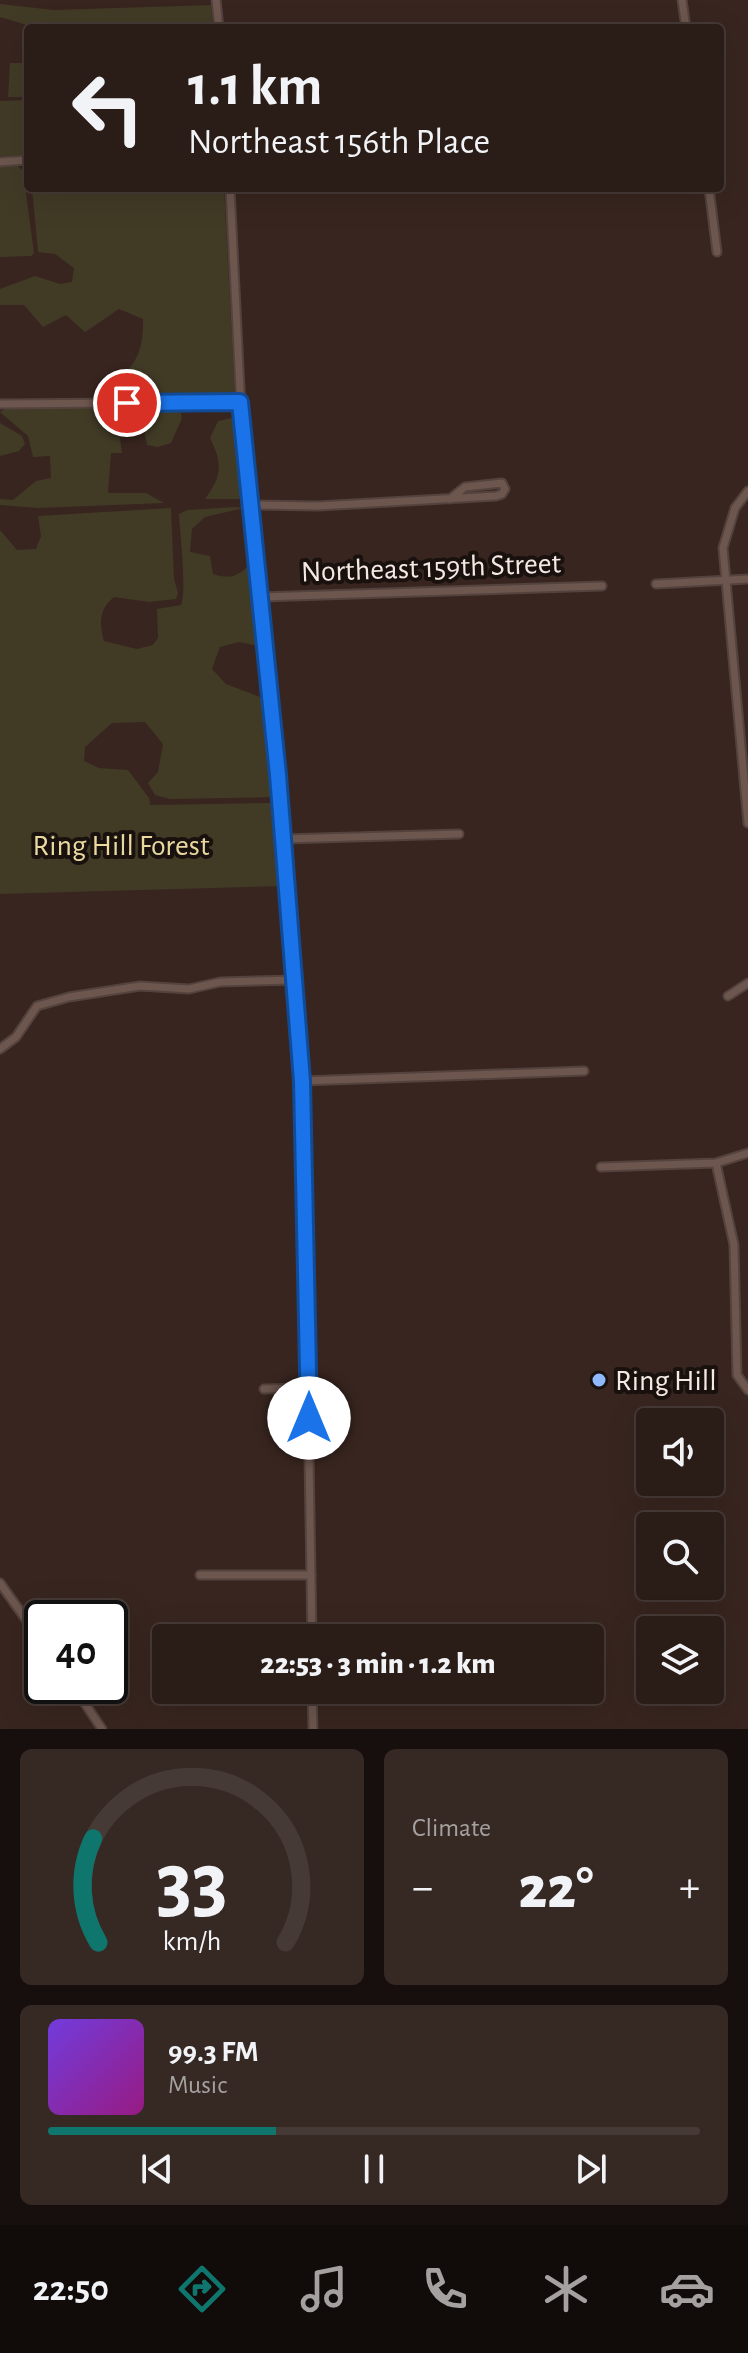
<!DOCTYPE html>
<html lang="en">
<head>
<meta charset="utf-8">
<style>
	body { margin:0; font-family:"Alegreya Sans",sans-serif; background:#362924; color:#f1f3f6; height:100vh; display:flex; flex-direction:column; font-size:30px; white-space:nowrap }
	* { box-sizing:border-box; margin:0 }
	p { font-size:26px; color:#a5a1a1 }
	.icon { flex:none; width:44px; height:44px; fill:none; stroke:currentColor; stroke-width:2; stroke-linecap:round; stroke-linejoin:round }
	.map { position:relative; height:1729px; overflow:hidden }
	.drawer { display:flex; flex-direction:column; gap:20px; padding:20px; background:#170f0d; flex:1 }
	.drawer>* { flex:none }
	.banner { position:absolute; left:24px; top:24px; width:700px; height:168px; border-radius:8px; box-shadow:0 8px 32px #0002,0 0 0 2px #463a36; background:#2a1c17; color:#f1f3f6; overflow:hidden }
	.controls { position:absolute; left:636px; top:1408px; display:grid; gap:16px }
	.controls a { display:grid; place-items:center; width:88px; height:88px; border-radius:8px; background:#2a1c17; box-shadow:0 8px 32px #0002,0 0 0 2px #463a36; font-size:40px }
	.speed { position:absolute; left:24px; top:1600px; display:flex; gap:16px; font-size:40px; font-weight:700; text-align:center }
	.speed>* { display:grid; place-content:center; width:104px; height:104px; border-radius:50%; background:#2a1c17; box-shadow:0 8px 32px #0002,0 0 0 2px #463a36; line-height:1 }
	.speed .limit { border:4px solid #111; border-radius:12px; background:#fff; color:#111 }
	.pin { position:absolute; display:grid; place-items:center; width:68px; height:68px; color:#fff; margin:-34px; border:4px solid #fff; border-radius:50%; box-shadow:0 2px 8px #0007 }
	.me { position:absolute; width:88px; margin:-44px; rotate:0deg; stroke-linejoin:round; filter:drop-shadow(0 0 6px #0008) }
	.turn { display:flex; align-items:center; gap:28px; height:168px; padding:0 32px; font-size:36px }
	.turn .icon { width:104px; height:104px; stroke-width:2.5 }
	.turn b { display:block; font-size:56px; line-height:68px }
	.big { font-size:60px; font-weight:800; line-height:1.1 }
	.drawer .card { flex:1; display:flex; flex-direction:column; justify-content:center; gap:12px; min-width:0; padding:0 28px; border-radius:12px; background:#362924 }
	.drawer .dial { align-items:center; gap:0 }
	.dial svg { height:208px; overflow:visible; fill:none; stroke:#463a36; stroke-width:7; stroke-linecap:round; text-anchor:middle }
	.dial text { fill:#f1f3f6; stroke:none }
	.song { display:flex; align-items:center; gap:24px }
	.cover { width:96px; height:96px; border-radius:12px; background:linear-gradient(135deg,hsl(260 70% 55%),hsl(310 70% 35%)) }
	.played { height:8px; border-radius:4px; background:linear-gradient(90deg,#0f766e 35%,#463a36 35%) }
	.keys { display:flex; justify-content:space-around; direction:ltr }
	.heat { display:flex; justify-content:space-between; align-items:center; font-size:44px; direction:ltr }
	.drawer .tiles { flex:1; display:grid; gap:20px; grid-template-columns:1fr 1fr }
	.card:last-child { grid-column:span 2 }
	.trip { position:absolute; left:152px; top:1624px; width:452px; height:80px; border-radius:8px; background:#2a1c17; box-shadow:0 8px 32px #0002,0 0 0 2px #463a36; font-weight:800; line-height:80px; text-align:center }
	.tab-bar { display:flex; height:128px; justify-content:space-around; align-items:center; background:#110b09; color:#a5a1a1 }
	.tab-bar .icon { width:56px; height:56px }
	.tab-bar .current { color:#0f766e }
	.tab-bar b { font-size:36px; color:#f1f3f6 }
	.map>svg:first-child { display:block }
	.green { fill:#413b26 }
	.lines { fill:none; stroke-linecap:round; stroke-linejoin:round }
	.minor-casing { stroke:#53423d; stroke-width:11 }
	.minor { stroke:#6c564e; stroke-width:7 }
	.route-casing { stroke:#114b97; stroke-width:20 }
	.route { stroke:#1a73e8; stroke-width:14 }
	.poi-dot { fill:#8fb8fd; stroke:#19110e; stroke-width:3 }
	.labels { text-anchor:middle; stroke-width:8; stroke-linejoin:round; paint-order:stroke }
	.street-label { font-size:30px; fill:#f6e8e4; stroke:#19110e }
	.park-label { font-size:30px; fill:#e9d99f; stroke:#19110e }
	.poi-label { font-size:30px; fill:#f6e8e4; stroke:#19110e; text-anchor:start }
</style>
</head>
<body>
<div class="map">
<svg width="748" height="1729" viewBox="0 0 748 1729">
	<rect width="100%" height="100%" fill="#38251f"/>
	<g class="green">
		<path d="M0,4L54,10L211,5L213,28H28V37L27,25L0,17Z"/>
		<path d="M10,63H27L26,97H8Z"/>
		<path d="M28,100V155L0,156V101Z"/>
		<path d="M0,164H16L23,171L34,253L31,256L0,257Z"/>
		<path d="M32,188H224L235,397H102L111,380C137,371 144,346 143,319L119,309L85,332L66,315L43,327L24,305H0V289L35,276L60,284L72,282L74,268L55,254L38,252Z"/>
		<path d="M179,406L182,418L171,443L158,447L147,445L144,429L128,423L119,431L122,453H111L108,493H146L164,503L38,508L0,505V499L13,500L36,481L51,478L50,456L33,457L28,436L0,412L8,407Z"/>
		<path d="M236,417L243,499H205C222,476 223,464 210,438L218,421Z"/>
		<path d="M0,423L22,436L25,444L19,451L0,456Z"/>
		<path d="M236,507L244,508L205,517L192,529L190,552L210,556L213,574C231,580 237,576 251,564L259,646L239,642L220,647L212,669L226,684L265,699L276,797L170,799L155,795L148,783L158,772L163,744L145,722L112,723L85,747L84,761L99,768L128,770L149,798L150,805L277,803L283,886L0,894V530L17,550L36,549L41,536L38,516L171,508L174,579L178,593L176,599L149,602L114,597C99,609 99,623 104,641L137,649L153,645L158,638L157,609L181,605C187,589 180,536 179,514L187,510Z"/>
	</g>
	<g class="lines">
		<defs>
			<g id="minor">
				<path d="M216,0L219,28"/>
				<path d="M682,0L686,28"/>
				<path d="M0,162L28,160"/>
				<path d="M230,188L242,429L278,775L303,1094L312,1638"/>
				<path d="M709,188L717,252"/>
				<path d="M0,404L240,402"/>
				<path d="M748,491L735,508L723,548L748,823"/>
				<path d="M249,505L318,506L496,496L502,494L505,489L502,483L465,487L450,499"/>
				<path d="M656,584L748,579"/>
				<path d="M261,597L602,586"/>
				<path d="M283,839L459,834"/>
				<path d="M728,996L748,983"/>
				<path d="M0,1049L16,1037L37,1006L69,997L140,986L189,989L220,982L295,980"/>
				<path d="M302,1081L584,1071"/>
				<path d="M716,1163L734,1245L737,1375L748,1390"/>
				<path d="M601,1167L716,1163L748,1153"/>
				<path d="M264,1389L308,1388"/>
				<path d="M200,1575H311"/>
				<path d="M0,1583L42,1642"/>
				<path d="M73,1686L102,1729"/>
				<path d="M312,1690L313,1729"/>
			</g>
		</defs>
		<use href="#minor" class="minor-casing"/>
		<use href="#minor" class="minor"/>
	</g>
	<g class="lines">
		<defs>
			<path id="route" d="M127,403L240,402L278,775L302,1081L309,1418"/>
		</defs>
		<use href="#route" class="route-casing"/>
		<use href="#route" class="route"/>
	</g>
	<circle class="poi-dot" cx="599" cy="1380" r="8"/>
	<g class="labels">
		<g class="street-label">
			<text transform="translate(431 567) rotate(-2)" y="10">Northeast 159th Street</text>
		</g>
		<g class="park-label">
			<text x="121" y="855">Ring Hill Forest</text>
		</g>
		<g class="poi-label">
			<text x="615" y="1390">Ring Hill</text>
		</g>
	</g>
</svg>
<div class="controls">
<a><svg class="icon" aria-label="sound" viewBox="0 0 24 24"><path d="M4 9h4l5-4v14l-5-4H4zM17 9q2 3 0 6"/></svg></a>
<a><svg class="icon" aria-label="search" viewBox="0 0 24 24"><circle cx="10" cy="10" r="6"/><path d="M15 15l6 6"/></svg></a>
<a><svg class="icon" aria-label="layers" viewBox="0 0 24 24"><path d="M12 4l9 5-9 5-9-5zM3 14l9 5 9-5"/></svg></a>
</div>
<div class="speed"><div class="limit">40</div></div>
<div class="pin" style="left:127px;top:403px;background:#d93025"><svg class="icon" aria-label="arrive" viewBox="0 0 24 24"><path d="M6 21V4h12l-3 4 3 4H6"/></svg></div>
<svg class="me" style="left:309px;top:1418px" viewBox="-20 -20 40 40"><circle r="19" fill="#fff"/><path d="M0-13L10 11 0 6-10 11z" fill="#1a73e8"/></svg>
<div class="trip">22:53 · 3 min · 1.2 km</div>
<div class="banner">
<div class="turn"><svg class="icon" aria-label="left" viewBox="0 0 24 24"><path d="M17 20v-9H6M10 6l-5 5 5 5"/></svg><div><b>1.1 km</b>Northeast 156th Place</div></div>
</div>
</div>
<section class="drawer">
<div class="tiles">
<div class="card dial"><svg viewBox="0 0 100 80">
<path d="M14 69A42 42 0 1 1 86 69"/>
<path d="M14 69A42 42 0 0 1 12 29" stroke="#0f766e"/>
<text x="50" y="56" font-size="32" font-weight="700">33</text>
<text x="50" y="72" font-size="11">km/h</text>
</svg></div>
<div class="card"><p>Climate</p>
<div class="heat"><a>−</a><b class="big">22°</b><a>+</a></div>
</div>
<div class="card">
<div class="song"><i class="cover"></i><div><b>99.3 FM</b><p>Music</p></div></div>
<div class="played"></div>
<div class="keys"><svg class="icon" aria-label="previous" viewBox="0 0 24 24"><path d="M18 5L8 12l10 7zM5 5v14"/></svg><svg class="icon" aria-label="pause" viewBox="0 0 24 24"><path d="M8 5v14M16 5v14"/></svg><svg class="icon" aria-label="next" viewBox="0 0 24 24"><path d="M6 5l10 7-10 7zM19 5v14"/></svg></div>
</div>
</div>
</section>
<nav class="tab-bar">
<b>22:50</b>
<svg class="icon current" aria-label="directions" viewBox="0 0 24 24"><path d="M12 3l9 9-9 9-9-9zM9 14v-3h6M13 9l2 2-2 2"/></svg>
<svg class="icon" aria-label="music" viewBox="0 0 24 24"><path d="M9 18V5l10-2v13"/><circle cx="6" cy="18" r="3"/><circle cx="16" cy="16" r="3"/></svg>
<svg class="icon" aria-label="phone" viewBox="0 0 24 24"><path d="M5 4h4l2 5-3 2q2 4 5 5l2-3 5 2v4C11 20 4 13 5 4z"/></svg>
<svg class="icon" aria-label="climate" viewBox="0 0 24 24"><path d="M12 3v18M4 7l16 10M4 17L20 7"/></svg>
<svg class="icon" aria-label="car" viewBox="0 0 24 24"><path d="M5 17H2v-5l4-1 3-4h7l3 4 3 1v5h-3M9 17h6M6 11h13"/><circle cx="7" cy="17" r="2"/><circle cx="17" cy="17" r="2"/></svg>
</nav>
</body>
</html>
